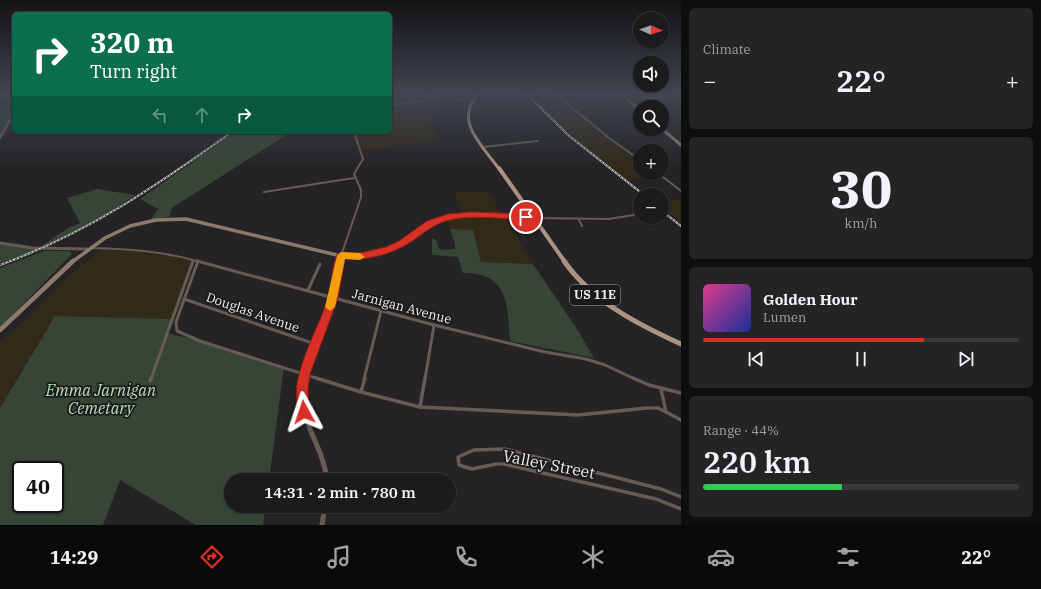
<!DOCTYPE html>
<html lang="en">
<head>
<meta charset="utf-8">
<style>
	body { margin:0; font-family:"IBM Plex Serif",serif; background:#252325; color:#f1f3f6; height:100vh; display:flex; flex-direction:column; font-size:15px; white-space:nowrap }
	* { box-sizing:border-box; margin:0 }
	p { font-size:13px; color:#a0a1a3 }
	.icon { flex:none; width:22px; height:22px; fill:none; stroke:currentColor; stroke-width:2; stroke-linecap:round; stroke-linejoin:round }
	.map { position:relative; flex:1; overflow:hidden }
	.details { display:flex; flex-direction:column; gap:8px; padding:8px; background:#0f0e0f; width:360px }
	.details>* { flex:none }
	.hud { position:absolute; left:12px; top:12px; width:380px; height:122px; border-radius:6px; box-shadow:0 1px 3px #0004,0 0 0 1px #3a383b; background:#0b6e4f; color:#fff; overflow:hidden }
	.needle { width:26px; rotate:92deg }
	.tools { position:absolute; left:633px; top:12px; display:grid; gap:8px }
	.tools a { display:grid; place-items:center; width:36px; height:36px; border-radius:50%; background:#1c1a1c; box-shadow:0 1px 3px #0004,0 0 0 1px #3a383b; font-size:20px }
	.speed { position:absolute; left:12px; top:461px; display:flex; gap:8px; font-size:20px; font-weight:700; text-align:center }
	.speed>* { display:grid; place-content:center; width:52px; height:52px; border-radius:50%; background:#1c1a1c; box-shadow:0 1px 3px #0004,0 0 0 1px #3a383b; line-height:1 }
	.speed .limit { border:2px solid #111; border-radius:6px; background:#fff; color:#111 }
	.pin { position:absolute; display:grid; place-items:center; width:34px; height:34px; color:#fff; margin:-17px; border:2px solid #fff; border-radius:50%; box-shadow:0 1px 4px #0007 }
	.me { position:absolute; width:44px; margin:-22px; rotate:355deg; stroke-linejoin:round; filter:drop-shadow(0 0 3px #0008) }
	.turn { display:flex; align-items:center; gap:14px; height:84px; padding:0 12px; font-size:18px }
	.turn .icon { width:52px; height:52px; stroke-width:2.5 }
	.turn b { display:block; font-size:28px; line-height:34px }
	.lanes { display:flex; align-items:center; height:38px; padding:0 12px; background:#0003; justify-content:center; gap:20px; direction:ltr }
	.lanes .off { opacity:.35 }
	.big { font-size:30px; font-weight:600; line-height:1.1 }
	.details .tile { flex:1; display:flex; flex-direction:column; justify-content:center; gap:6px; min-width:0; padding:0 14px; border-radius:6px; background:#252325 }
	.details .dial { align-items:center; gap:0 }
	.dial b { font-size:52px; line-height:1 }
	.song { display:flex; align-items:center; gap:12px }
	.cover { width:48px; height:48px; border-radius:6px; background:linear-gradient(135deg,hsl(330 70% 55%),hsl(230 70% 35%)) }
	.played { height:4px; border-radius:2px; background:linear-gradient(90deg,#d93025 70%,#3a383b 70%) }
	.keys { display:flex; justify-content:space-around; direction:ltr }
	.heat { display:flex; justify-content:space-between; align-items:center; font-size:22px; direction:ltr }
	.charge { height:6px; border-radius:3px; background:linear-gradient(90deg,#34c759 44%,#3a383b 0) }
	.trip { position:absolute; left:224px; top:473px; width:232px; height:40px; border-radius:20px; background:#1c1a1c; box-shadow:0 1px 3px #0004,0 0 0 1px #3a383b; font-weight:600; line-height:40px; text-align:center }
	.tab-bar { display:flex; height:64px; justify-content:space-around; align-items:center; background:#0b0a0b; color:#a0a1a3 }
	.tab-bar .icon { width:28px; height:28px }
	.tab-bar .active { color:#d93025 }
	.tab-bar b { font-size:18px; color:#f1f3f6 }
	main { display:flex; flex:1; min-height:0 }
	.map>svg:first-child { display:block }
	.industrial { fill:#312a19 }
	.green { fill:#364536; fill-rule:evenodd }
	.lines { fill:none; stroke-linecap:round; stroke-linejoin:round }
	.minor-far2 { stroke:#675b53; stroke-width:2 }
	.minor-far1 { stroke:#675b53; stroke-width:3 }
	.minor { stroke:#675b53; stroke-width:3.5 }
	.tertiary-far3 { stroke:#675b53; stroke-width:2.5 }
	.tertiary-far2 { stroke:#675b53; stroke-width:3 }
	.tertiary-far1 { stroke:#675b53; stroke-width:4 }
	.tertiary { stroke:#675b53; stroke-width:5 }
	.secondary-far2 { stroke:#8d7a6d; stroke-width:3 }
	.secondary-far1 { stroke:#8d7a6d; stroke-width:3.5 }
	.secondary { stroke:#8d7a6d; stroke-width:4.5 }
	.primary-far2 { stroke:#ab9282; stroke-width:3 }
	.primary-far1 { stroke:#ab9282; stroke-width:4 }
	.primary { stroke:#ab9282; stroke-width:5 }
	.rail-casing { stroke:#c3c2c3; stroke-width:2 }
	.rail { stroke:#1b191b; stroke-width:1; stroke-dasharray:2; stroke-linecap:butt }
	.route { fill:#d93025; stroke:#8d1f18 }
	.slow { fill:#f59e0b }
	.labels { text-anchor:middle; stroke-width:3.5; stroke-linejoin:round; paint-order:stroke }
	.shield { fill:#1b191b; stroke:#aeadae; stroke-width:1 }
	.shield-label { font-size:12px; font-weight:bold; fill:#edeced }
	.street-label { font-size:13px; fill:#edeced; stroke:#1b191b }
	.near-park-label { font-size:16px; font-style:italic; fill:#b4e0b5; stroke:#1b191b }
	.near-street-label { font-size:16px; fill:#edeced; stroke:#1b191b }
</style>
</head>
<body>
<main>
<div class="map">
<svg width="681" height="525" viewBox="0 0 681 525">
	<rect width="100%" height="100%" fill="#252325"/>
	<g class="industrial">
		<path d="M443,94L444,97L438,106L430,126L440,141L362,150L360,147L353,132H390V95Z"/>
		<path d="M530,95H556L589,124L640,162V173L657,174L627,180L561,127Z"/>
		<path d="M488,191L502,214L463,213L454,192Z"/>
		<path d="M681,198V223L662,208V203Z"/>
		<path d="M465,217L506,218L533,264L481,262L473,230L450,229L447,220Z"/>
		<path d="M100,250H142L193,260L171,319L55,316L0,408V341L26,319L62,282Z"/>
	</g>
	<g class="green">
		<path d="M0,105L14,106V113L0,138Z"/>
		<path d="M235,132H291L172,208L169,217L151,219L158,209L140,199Z"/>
		<path d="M97,189L135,195L87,227L19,257L0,263V243L39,248L68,228L80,223L67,198Z"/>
		<path d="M450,229L473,230L481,262L533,264L579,332L594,358L510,341C507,305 510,273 463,273L458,257L432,255V238L436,240L438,247L441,250L455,249V244Z"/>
		<path d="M44,251H70L72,254L0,328V268Z"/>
		<path d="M55,316L171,319L167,333L200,341L284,367L269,480H231V506H265L263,525H196L120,480L103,525H0V408ZM21,470H55V504H21Z"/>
	</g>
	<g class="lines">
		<g class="minor-far2">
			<path d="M424,94L436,99"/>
			<path d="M556,94L609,138L640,160"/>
			<path d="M560,94L681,99"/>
			<path d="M0,96L7,94"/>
			<path d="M390,105L442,98L472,100"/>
			<path d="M483,147L538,141"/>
			<path d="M658,173L681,191"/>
			<path d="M264,192L354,178"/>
			<path d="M533,218L609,219L640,214"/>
			<path d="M579,220L582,226"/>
			<path d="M91,248C131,249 162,251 201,262"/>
			<path d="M341,256L361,197V190L354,174L363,159L354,132"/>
			<path d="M192,262L193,260"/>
		</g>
		<g class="minor-far1">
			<path d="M197,261L434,325L545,352L586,359L605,365L635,379"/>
			<path d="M198,261L176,322L177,331L200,341L319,379"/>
			<path d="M308,290L320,264"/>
			<path d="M184,299L315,344"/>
			<path d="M151,379L193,261"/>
			<path d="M364,379L381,311"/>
			<path d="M425,379L434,325"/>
		</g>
		<g class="minor">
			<path d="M316,378L361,392L420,407L578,415L647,408H658L666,412L661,389"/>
			<path d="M633,378L649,385L681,393"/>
			<path d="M150,381L151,378"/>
			<path d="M361,392L365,378"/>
			<path d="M420,407L425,378"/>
			<path d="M666,412L681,420"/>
			<path d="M681,497L661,489L505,449L474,450L458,457L459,465L472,469L496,464H504L656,499L681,509"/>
		</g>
		<path class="tertiary-far3" d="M0,138L14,113"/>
		<g class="tertiary-far2">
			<path d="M0,243L33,248L87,249"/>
			<path d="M340,262L341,256"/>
		</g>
		<path class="tertiary-far1" d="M304,379L309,362L333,298L340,261"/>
		<g class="tertiary">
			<path d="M304,378C296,423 322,440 327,480"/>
			<path d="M322,525L325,506"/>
		</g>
		<g class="secondary-far2">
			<path d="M622,94L640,110"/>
			<path d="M662,129L681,145"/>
		</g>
		<path class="secondary-far1" d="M72,262L105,238L130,226L156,220L186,219L341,256C362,257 384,254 402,243C418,233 429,222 447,217C473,211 505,217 532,218"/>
		<path class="secondary" d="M0,330L73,261"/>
		<path class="primary-far2" d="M479,94C452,120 483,146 499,169"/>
		<path class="primary-far1" d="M499,168L565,262"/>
		<path class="primary" d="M564,261C592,301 637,324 681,344"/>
		<defs>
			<g id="rail">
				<path d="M527,94L568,135L644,195"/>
				<path d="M662,211L681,226"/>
				<path d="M0,265C88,233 156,186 232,132"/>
			</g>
		</defs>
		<use href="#rail" class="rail-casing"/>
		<use href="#rail" class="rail"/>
	</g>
	<linearGradient id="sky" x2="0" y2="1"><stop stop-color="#141314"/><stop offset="0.56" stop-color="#404551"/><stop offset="1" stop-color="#404551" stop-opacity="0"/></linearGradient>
	<rect width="681" height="168" fill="url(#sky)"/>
	<path class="route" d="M473,212L526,214L530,217L526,220C502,219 468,214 446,221C429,226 419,238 404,246C386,256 365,260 345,259L338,298L310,374L308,389L310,412L308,416L304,418L300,416C285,381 318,332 328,298C332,284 331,267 338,253H360L386,247L399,241L427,221L448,214Z"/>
	<path class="slow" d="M341,252L360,253L365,257L360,260L345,259L335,307L330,311L325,307L337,256Z"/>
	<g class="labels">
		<rect class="shield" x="570" y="285" width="50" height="20" rx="3"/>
		<g class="shield-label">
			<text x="595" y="299">US 11E</text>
		</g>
		<g class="street-label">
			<text transform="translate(402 306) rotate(15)" y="5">Jarnigan Avenue</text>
			<text transform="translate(253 312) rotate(19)" y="5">Douglas Avenue</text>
		</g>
		<g class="near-park-label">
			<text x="101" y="396">Emma Jarnigan<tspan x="101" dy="18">Cemetary</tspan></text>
		</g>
		<g class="near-street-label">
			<text transform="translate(549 464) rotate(11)" y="6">Valley Street</text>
		</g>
	</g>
</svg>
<div class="tools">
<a><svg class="needle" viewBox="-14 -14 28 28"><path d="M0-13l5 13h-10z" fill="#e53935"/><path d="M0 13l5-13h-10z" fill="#a0a1a3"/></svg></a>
<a><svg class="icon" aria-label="sound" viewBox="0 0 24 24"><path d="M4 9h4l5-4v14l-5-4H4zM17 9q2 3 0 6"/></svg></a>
<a><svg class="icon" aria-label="search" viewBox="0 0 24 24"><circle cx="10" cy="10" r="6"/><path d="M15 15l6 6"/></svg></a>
<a>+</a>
<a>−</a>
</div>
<div class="speed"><div class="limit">40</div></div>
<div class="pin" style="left:526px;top:217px;background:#d93025"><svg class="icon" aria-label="arrive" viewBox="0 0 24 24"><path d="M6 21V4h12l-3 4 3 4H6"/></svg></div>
<svg class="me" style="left:304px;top:412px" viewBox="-20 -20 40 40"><path d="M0-17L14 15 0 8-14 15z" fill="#d93025" stroke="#fff" stroke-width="4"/></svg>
<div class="trip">14:31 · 2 min · 780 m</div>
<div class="hud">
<div class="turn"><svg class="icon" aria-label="right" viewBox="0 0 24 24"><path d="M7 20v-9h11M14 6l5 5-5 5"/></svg><div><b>320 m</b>Turn right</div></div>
<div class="lanes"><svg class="icon off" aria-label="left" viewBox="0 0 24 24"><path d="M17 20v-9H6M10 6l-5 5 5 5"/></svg><svg class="icon off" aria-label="ahead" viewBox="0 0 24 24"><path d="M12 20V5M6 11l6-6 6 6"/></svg><svg class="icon" aria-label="right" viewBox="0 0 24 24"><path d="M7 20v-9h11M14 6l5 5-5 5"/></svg></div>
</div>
</div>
<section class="details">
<div class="tile"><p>Climate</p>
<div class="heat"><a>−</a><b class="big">22°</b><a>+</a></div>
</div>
<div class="tile dial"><b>30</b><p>km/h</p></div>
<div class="tile">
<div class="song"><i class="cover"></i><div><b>Golden Hour</b><p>Lumen</p></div></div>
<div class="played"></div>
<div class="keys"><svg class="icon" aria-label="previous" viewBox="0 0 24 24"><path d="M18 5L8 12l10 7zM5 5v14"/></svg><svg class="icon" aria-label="pause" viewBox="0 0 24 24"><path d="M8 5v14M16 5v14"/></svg><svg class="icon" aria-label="next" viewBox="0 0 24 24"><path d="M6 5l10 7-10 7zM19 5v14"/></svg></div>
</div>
<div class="tile"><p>Range · 44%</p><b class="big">220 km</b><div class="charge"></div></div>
</section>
</main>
<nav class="tab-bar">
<b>14:29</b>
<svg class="icon active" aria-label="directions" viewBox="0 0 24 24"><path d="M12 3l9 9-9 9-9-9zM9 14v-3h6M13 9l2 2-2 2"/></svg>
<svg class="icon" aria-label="music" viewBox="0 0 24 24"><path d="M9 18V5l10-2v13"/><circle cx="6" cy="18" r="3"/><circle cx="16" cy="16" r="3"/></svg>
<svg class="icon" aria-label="phone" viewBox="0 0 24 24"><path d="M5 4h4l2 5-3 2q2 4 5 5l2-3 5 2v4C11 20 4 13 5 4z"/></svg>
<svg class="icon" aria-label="climate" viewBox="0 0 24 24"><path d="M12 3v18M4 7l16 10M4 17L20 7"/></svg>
<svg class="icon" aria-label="car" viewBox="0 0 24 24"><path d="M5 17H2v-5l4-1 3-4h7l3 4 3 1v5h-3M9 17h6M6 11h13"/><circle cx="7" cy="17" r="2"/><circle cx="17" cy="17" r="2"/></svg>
<svg class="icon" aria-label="filters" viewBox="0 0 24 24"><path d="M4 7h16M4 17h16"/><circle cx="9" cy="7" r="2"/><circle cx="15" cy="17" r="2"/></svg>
<b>22°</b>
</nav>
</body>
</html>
